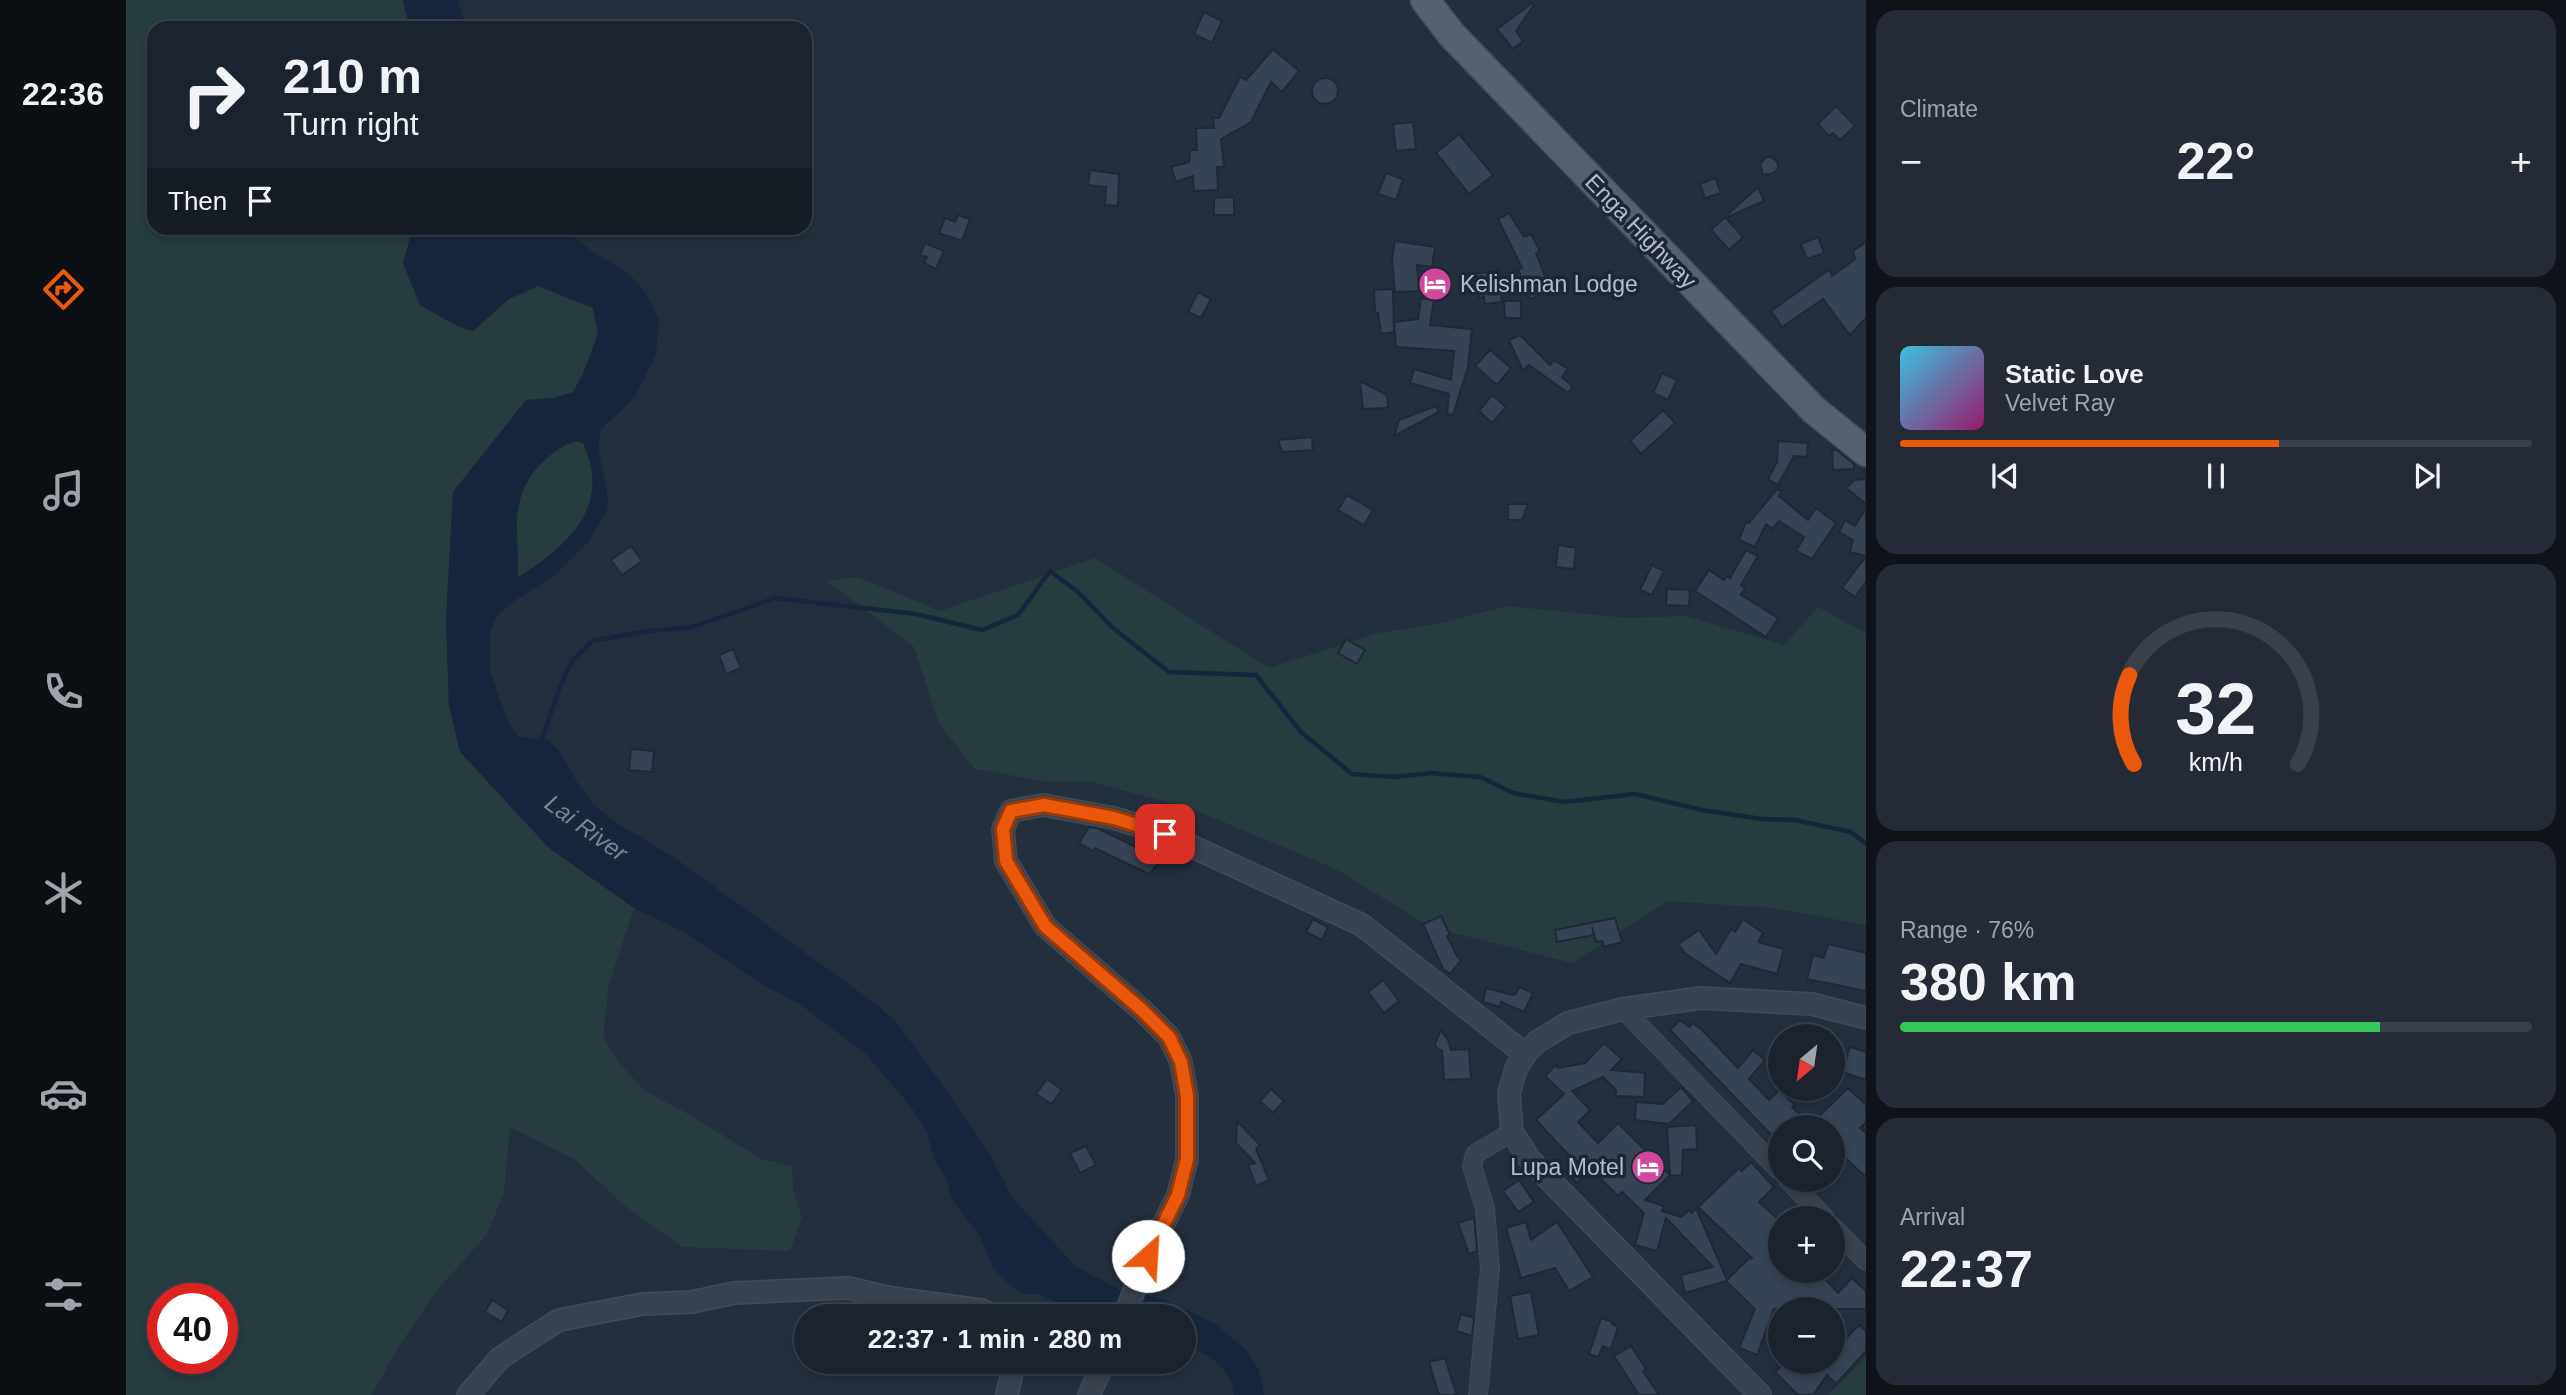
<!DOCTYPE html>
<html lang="en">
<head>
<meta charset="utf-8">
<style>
	body { margin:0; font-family:Helvetica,sans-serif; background:#242b36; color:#f1f3f6; height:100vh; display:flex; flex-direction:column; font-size:26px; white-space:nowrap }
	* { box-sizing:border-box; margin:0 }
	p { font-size:23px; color:#a0a4aa }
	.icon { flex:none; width:38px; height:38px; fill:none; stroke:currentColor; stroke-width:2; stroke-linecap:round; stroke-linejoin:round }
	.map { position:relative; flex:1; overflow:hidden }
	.details { display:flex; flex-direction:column; gap:10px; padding:10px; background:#0f1319; width:700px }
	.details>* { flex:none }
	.hud { position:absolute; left:21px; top:21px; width:665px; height:214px; border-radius:21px; box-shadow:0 4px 10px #0003,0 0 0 2px #39404a; background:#1b232e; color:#f1f3f6; overflow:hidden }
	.needle { width:46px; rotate:209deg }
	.controls { position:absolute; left:1642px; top:1024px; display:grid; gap:14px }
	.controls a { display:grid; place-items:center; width:77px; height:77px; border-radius:50%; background:#1b232e; box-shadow:0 4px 10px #0003,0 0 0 2px #39404a; font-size:35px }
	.speed { position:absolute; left:21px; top:1283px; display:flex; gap:14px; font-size:35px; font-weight:700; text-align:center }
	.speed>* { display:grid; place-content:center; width:91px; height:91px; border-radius:50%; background:#1b232e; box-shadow:0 4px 10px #0003,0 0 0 2px #39404a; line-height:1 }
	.speed .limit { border:10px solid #d22; background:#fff; color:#111 }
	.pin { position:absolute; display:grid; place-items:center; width:60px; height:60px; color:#fff; margin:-30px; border-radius:14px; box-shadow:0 4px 10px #0006 }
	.me { position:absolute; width:77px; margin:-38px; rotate:26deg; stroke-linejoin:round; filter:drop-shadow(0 0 5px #0008) }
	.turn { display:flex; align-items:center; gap:24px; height:147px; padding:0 21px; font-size:32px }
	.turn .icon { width:91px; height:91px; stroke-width:2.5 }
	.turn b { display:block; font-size:49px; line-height:60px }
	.then { display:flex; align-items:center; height:66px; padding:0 21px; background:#0003; gap:14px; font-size:26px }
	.big { font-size:52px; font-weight:700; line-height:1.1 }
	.details .widget { flex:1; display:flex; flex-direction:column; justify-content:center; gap:10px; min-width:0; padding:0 24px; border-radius:21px; background:#242b36 }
	.details .dial { align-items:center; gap:0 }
	.dial svg { height:182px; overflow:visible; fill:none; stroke:#39404a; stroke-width:7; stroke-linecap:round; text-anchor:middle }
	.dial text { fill:#f1f3f6; stroke:none }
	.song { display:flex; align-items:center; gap:21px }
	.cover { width:84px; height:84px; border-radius:10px; background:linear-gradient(135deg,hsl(190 70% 55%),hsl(320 70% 35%)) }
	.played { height:7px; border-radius:4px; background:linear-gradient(90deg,#ea580c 60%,#39404a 60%) }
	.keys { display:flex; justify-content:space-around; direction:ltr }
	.heat { display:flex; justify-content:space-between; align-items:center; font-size:38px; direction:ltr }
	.charge { height:10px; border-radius:5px; background:linear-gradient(90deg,#34c759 76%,#39404a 0) }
	.trip { position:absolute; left:668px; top:1304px; width:402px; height:70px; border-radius:35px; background:#1b232e; box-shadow:0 4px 10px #0003,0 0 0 2px #39404a; font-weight:700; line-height:70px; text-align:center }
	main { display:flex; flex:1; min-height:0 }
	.tabs { display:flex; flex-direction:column; width:126px; justify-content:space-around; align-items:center; background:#0b0e12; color:#a0a4aa }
	.tabs .icon { width:49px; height:49px }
	.tabs .on { color:#ea580c }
	.tabs b { font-size:32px; color:#f1f3f6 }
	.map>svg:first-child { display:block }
	.green { fill:#263c3f; fill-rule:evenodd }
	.water { fill:#17263c; fill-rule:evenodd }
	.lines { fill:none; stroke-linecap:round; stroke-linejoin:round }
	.stream { stroke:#17263c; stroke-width:4.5 }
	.building { fill:#364354; stroke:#1f2835; stroke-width:2 }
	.minor-casing { stroke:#414a57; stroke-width:20 }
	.tertiary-casing { stroke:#414a57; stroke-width:24 }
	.primary-casing { stroke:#414a57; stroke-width:31 }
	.minor { stroke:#38414e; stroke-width:18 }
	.tertiary { stroke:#38414e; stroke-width:21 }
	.primary { stroke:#56606e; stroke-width:28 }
	.route-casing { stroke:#983908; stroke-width:18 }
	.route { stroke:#ea580c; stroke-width:12 }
	.labels { text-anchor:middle; stroke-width:7; stroke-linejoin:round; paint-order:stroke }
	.street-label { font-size:23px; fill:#b4bcc9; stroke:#1d2633 }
	.poi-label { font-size:23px; fill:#b4bcc9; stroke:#1d2633; text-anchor:start }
	.water-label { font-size:24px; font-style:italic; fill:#6d86a8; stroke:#1d2633 }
</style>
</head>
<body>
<main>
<nav class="tabs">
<b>22:36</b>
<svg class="icon on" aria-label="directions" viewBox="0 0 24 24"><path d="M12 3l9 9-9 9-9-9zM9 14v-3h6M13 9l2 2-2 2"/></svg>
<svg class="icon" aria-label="music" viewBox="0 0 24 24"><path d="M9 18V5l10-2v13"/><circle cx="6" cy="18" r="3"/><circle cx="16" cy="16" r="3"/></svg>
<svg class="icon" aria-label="phone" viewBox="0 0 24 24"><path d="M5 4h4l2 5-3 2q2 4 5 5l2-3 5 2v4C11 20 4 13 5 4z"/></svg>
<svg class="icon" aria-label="climate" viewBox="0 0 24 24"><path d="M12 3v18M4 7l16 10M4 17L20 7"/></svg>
<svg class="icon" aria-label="car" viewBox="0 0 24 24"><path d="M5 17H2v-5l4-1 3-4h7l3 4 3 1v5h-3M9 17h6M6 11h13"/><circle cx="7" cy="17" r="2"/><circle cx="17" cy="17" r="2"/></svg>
<svg class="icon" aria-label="filters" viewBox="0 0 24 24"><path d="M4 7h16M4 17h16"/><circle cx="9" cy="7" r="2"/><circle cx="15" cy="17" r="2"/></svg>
</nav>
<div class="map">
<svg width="1740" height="1395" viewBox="0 0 1740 1395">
	<rect width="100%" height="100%" fill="#242f3e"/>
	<g class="green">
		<path d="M0,0H277L283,28H28V228H287L277,263L294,305L331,326L347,331L383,299L412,286L467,308L472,334L457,374L447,392L428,398L400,400L327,492L320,620L323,705L422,847L508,908L483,984L477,1036L492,1062L519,1091L566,1116L635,1159L666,1166L667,1189L676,1218L664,1251L556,1247L499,1206L448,1159L384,1127L378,1193L361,1234L309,1293L271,1349L246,1395H0ZM37,1298H96V1358H37Z"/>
		<path d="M450,441L457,443C487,508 441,546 391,578C397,535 378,508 410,469C421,457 434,446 450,441Z"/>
		<path d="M969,558L1143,668L1252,633L1316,623L1381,606L1501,618L1559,616L1658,645L1692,607L1740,633V925L1647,908L1542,901L1446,963L1304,927L1210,869L1066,809L962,781H918L849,769L813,724L788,647L701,581L732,577L814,611Z"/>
		<path d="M1740,1357V1395H1702Z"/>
	</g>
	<g class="water">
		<path d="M277,0H332L340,28H283Z"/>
		<path d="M287,228H436L466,251L504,275L520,293L533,321L530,355L508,398L475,429L472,446L482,500L481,511L462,542L429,575L385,603L370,617L364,632V672L384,726L393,737L422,740L433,750L451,782L466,803L489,822L549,858L751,1005L771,1023L821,1091L863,1153L886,1197L950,1267L993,1289L1037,1299L1090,1324L1121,1351L1133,1370L1138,1395H1108C1107,1371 1081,1351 1059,1346V1316H952L926,1300L913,1294H897L886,1287L867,1268L855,1238L825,1198L821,1179L809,1161L801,1132L786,1108L739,1053L675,1005L636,984L558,932L508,908L422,847L334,752L323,705L320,620L327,492L400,400L428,398L447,392L457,374L472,334L467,308L412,286L383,299L347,331L331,326L294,305L277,263ZM450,441L457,443C487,507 441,546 392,578C393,537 382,504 410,469C420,457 434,446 450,441Z"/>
	</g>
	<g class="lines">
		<path class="stream" d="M414,744L435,684L446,661L466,641L521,631L567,627L649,598L790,614L856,630L892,615L924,571L952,592L987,628L1043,672L1130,675L1175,732L1226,774L1268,777L1305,773L1354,777L1387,793L1438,802L1509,794L1576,810L1636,819L1669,820L1725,832L1740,844"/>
	</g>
	<g class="building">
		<path d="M1406,3L1408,5L1390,31L1397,41L1387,49L1371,29Z"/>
		<path d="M1078,12L1096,21L1086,43L1068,34Z"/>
		<path d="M1147,49L1173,71L1156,92L1145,82L1125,122L1095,139L1098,167H1091L1092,190L1068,191L1067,176L1050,182L1045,167L1063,162L1064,150H1071L1070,128H1088L1087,118H1093L1114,77L1120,80Z"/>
		<circle cx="1199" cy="91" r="13"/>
		<path d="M1710,106L1729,126L1714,140L1707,133L1703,136L1692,124Z"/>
		<path d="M1287,122L1290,149L1270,151L1267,124Z"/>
		<path d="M1333,134L1367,175L1343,194L1310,153Z"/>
		<path d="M1640,157H1646L1652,163V169L1648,173L1637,175L1634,164Z"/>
		<path d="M964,170L993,174L992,206L979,205L980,187L962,185Z"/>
		<path d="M1260,173L1277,179L1270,200L1252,194Z"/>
		<path d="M1589,178L1595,193L1579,198L1574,184Z"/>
		<path d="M1632,187L1638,201L1602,217L1601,215Z"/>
		<path d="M1108,197V215H1088V198Z"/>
		<path d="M1383,213L1398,237L1405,234L1414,251L1410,253L1425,291L1404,299L1392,269L1396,268L1372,219Z"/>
		<path d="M832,215L844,219L836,241L813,233L819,218L829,222Z"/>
		<path d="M1599,217L1617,237L1603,250L1585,230Z"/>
		<path d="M1692,237L1698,253L1681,259L1675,244Z"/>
		<path d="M1269,241L1309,247L1306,267L1291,265L1293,291L1269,292L1266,260Z"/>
		<path d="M1740,242V318L1724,335L1697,299L1656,327L1645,311L1704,269L1706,276L1729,259L1727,251Z"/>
		<path d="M799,243L818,251L810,269L798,263L801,257L794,255Z"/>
		<path d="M1373,271L1376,302L1359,304L1358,297L1353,298L1351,286L1345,287L1343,274Z"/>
		<path d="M1267,289L1268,332L1255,334L1252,313H1249L1248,290Z"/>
		<path d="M1072,292L1085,299L1075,318L1062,312Z"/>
		<path d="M1295,298L1308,300L1304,325L1346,329L1342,367L1327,415L1321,414L1323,394L1284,383L1288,369L1325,380L1328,351L1270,347L1268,322L1292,319Z"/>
		<path d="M1378,301H1395V318H1379Z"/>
		<path d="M1394,335L1424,365L1428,360L1442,369L1436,377L1447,387L1442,393L1403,365L1397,371L1383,340Z"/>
		<path d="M1364,350L1385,368L1371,385L1349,366Z"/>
		<path d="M1536,373L1551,380L1542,400L1527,393Z"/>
		<path d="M1234,381L1261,395L1262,408L1237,409Z"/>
		<path d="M1366,395L1380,407L1366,423L1353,411Z"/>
		<path d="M1310,406L1313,412L1268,436L1273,420Z"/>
		<path d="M1537,410L1549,423L1515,454L1504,441Z"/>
		<path d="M1186,437L1187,450L1156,452L1152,440Z"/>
		<path d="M1652,441L1682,443L1681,457L1668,456L1652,485L1642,479L1651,462Z"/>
		<path d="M1706,450H1711L1728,464V469L1707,470Z"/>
		<path d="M1740,479V504L1720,488L1728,480Z"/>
		<path d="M1651,489L1655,491L1653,496L1682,520L1690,508L1710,523L1686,559L1670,551L1678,537L1653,521L1646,529L1640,524L1629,547L1613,540L1620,522L1623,523Z"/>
		<path d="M1221,495L1247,510L1238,525L1212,510Z"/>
		<path d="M1382,504H1402L1396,520H1382Z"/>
		<path d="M1740,508V582L1729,597L1716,588L1740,556L1724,552L1727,540L1713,532L1719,520L1729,526Z"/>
		<path d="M1432,545L1450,548L1448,569L1430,567Z"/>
		<path d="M505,546L516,561L496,575L485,560Z"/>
		<path d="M1620,550L1632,556L1615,585L1619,588L1615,595L1652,618L1640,637L1569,591L1583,570L1598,580L1601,576L1604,578Z"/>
		<path d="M1526,565L1538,571L1526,595L1514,590Z"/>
		<path d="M1541,589L1564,590L1563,606L1540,605Z"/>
		<path d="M1220,639L1239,650L1231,664L1212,653Z"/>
		<path d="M607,649L615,668L600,674L593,655Z"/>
		<path d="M505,749L528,751L526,772L503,770Z"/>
		<path d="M963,827L971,828L1022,853L1021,855L1032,864L1023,874L969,848L967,851L953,843Z"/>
		<path d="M1315,916L1324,935L1321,936L1331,956L1335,960L1324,974L1317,969L1297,924Z"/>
		<path d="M1489,918L1496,942L1478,947L1476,941L1470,942L1466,927L1468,935L1431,942L1429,930Z"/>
		<path d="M1187,919L1202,927L1196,940L1180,932Z"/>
		<path d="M1617,919L1637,933L1632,942L1658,949L1651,974L1615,964L1604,983L1560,954L1552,944L1573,930L1590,954L1605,929L1609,932Z"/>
		<path d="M1702,944L1740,953V991L1681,979L1687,955L1698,958Z"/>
		<path d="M1257,980L1273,1001L1258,1013L1242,992Z"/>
		<path d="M1393,987L1407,993L1398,1012L1375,1002L1374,1007L1357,1002L1360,988L1387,995L1388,993L1390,994Z"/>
		<path d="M1554,1020L1563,1027L1567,1023L1576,1030L1612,1068L1627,1050L1639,1060L1623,1079L1643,1100L1653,1090L1669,1105L1666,1107L1685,1124L1722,1088L1740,1105V1122L1734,1128L1740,1133V1177L1706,1146V1127H1654V1144L1544,1030Z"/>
		<path d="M1678,1022L1712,1034V1036H1673Z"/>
		<path d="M1315,1030L1322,1040L1325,1050L1343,1049L1345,1079L1318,1080L1316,1051L1310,1047L1309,1043Z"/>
		<path d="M1478,1043L1496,1059L1485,1070L1519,1073L1518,1097L1490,1096V1090L1477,1077L1446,1091L1464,1110L1452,1122L1472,1143L1492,1123L1544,1175L1519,1200L1538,1206L1536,1211L1555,1217L1563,1210L1566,1213L1570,1208L1601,1280L1622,1259L1626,1258L1572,1207L1613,1168L1616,1171L1625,1162L1648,1187L1633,1202L1654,1221V1270H1691L1712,1293L1726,1278L1740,1291V1309H1648L1631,1355L1613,1348L1629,1309L1600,1281L1559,1293L1555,1275L1587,1267L1540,1218L1531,1251L1509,1245L1518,1213L1496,1192L1492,1196L1471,1175L1469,1177L1463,1171L1451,1183L1441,1173L1450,1163L1410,1120L1438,1094L1419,1076L1430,1065L1432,1068L1459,1063Z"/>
		<path d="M1724,1047L1740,1052V1080L1716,1072Z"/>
		<path d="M921,1079L936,1090L925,1104L910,1094Z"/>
		<path d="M1555,1087L1567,1101L1543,1124L1509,1120L1510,1102L1537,1104Z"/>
		<path d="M1145,1089L1158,1101L1147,1113L1134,1101Z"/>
		<path d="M1111,1121L1134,1145L1130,1149L1143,1180L1130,1186L1122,1165L1129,1163L1110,1143Z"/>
		<path d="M1570,1125L1571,1149L1557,1150L1556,1176L1544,1175L1541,1127Z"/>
		<path d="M960,1146L970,1165L954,1173L944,1153Z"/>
		<path d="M1393,1180L1408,1202L1392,1212L1377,1191Z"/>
		<path d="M1348,1218L1351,1251L1343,1254L1332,1223Z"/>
		<path d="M1400,1222L1405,1240L1431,1222L1467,1277L1443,1291L1429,1268L1395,1278L1380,1228Z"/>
		<path d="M1405,1292L1413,1335L1392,1339L1384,1296Z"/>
		<path d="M366,1300L382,1310L376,1322L359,1312Z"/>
		<path d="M1335,1314L1348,1318L1346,1336L1330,1331Z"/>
		<path d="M1475,1318L1487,1322L1486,1324L1492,1327L1485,1349L1477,1346L1472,1357L1463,1354Z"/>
		<path d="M1733,1325L1740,1331V1351L1710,1384L1701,1375L1687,1395H1672L1649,1372L1659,1362H1706V1353Z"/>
		<path d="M1505,1346L1520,1369L1517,1371L1533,1395H1513L1488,1356Z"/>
		<path d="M1319,1358L1326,1381L1331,1395H1313L1303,1362Z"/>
	</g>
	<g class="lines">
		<defs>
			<g id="minor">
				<path d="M1497,1009L1654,1171"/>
				<path d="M1662,1180L1699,1218"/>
				<path d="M1706,1226L1740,1261"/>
				<path d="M1352,1395L1364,1269L1359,1208L1346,1166L1349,1154L1386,1132"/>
			</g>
			<g id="tertiary">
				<path d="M998,1316L1022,1256L1052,1195L1061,1159V1096L1055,1062L1043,1037L1017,1011L919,926L880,861L877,829L885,811L917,805L988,818L1039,834L1236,925L1399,1054"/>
				<path d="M342,1395L374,1358L433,1320L517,1304L566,1302L608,1293L722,1288L766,1298L855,1310L870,1316"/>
				<path d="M881,1395L888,1362"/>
				<path d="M963,1395L978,1362"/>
				<path d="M1634,1395L1404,1160L1386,1132L1383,1093L1390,1069L1399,1054L1411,1042L1442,1023L1497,1009L1575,998L1686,1004L1740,1018"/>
			</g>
			<path id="primary" d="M1299,0L1325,34L1688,410L1740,452"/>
		</defs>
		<use href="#minor" class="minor-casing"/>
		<use href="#tertiary" class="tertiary-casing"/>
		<use href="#primary" class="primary-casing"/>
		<use href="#minor" class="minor"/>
		<use href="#tertiary" class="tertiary"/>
		<use href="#primary" class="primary"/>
	</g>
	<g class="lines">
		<defs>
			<path id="route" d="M1022,1256L1052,1195L1061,1159V1096L1055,1062L1043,1037L1017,1011L919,926L880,861L877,829L885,811L918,805L988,818L1039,834"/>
		</defs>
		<use href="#route" class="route-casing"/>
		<use href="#route" class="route"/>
	</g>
	<defs>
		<symbol id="hotel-disc" viewBox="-11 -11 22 22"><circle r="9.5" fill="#d1479c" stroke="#1d2633"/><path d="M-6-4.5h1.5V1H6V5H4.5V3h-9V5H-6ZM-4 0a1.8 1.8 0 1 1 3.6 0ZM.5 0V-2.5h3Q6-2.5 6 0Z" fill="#fff"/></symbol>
	</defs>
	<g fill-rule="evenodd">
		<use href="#hotel-disc" x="1290" y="265" width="38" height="38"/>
		<use href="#hotel-disc" x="1503" y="1148" width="38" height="38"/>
	</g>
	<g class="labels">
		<g class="street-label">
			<text transform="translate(1515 231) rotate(46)" y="8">Enga Highway</text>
		</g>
		<g class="poi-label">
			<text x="1334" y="292">Kelishman Lodge</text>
			<text x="1498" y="1175" text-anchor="end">Lupa Motel</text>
		</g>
		<g class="water-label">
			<text transform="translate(460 828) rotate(36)" y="8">Lai River</text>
		</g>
	</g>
</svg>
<div class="controls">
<a><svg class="needle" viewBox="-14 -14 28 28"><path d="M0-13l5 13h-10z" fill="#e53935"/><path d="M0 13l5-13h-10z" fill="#a0a4aa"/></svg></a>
<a><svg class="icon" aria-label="search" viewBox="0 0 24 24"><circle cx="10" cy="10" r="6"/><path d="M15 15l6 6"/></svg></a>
<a>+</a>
<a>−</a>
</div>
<div class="speed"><div class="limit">40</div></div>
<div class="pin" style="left:1039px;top:834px;background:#d93025"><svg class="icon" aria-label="arrive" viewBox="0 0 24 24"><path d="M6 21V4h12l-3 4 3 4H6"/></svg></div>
<svg class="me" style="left:1022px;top:1256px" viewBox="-20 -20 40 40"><circle r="19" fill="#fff"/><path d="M0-13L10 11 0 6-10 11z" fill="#ea580c"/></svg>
<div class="trip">22:37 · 1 min · 280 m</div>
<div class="hud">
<div class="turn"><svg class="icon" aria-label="right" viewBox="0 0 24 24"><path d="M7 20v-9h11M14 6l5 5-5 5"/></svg><div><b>210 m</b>Turn right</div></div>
<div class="then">Then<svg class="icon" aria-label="arrive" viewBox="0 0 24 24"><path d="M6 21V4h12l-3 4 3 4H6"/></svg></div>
</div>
</div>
<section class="details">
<div class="widget"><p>Climate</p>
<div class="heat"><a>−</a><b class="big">22°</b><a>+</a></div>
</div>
<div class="widget">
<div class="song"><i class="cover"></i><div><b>Static Love</b><p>Velvet Ray</p></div></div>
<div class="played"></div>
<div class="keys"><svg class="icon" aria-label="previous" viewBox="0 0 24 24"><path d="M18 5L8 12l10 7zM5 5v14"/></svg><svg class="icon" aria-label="pause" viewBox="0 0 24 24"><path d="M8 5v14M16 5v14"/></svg><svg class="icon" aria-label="next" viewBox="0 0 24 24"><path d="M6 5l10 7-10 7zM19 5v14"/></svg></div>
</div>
<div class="widget dial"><svg viewBox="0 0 100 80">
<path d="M14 69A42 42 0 1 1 86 69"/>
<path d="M14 69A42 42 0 0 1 12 30" stroke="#ea580c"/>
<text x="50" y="56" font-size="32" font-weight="700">32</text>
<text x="50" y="72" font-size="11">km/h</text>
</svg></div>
<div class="widget"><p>Range · 76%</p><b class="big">380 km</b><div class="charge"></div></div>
<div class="widget"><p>Arrival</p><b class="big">22:37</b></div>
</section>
</main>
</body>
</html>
